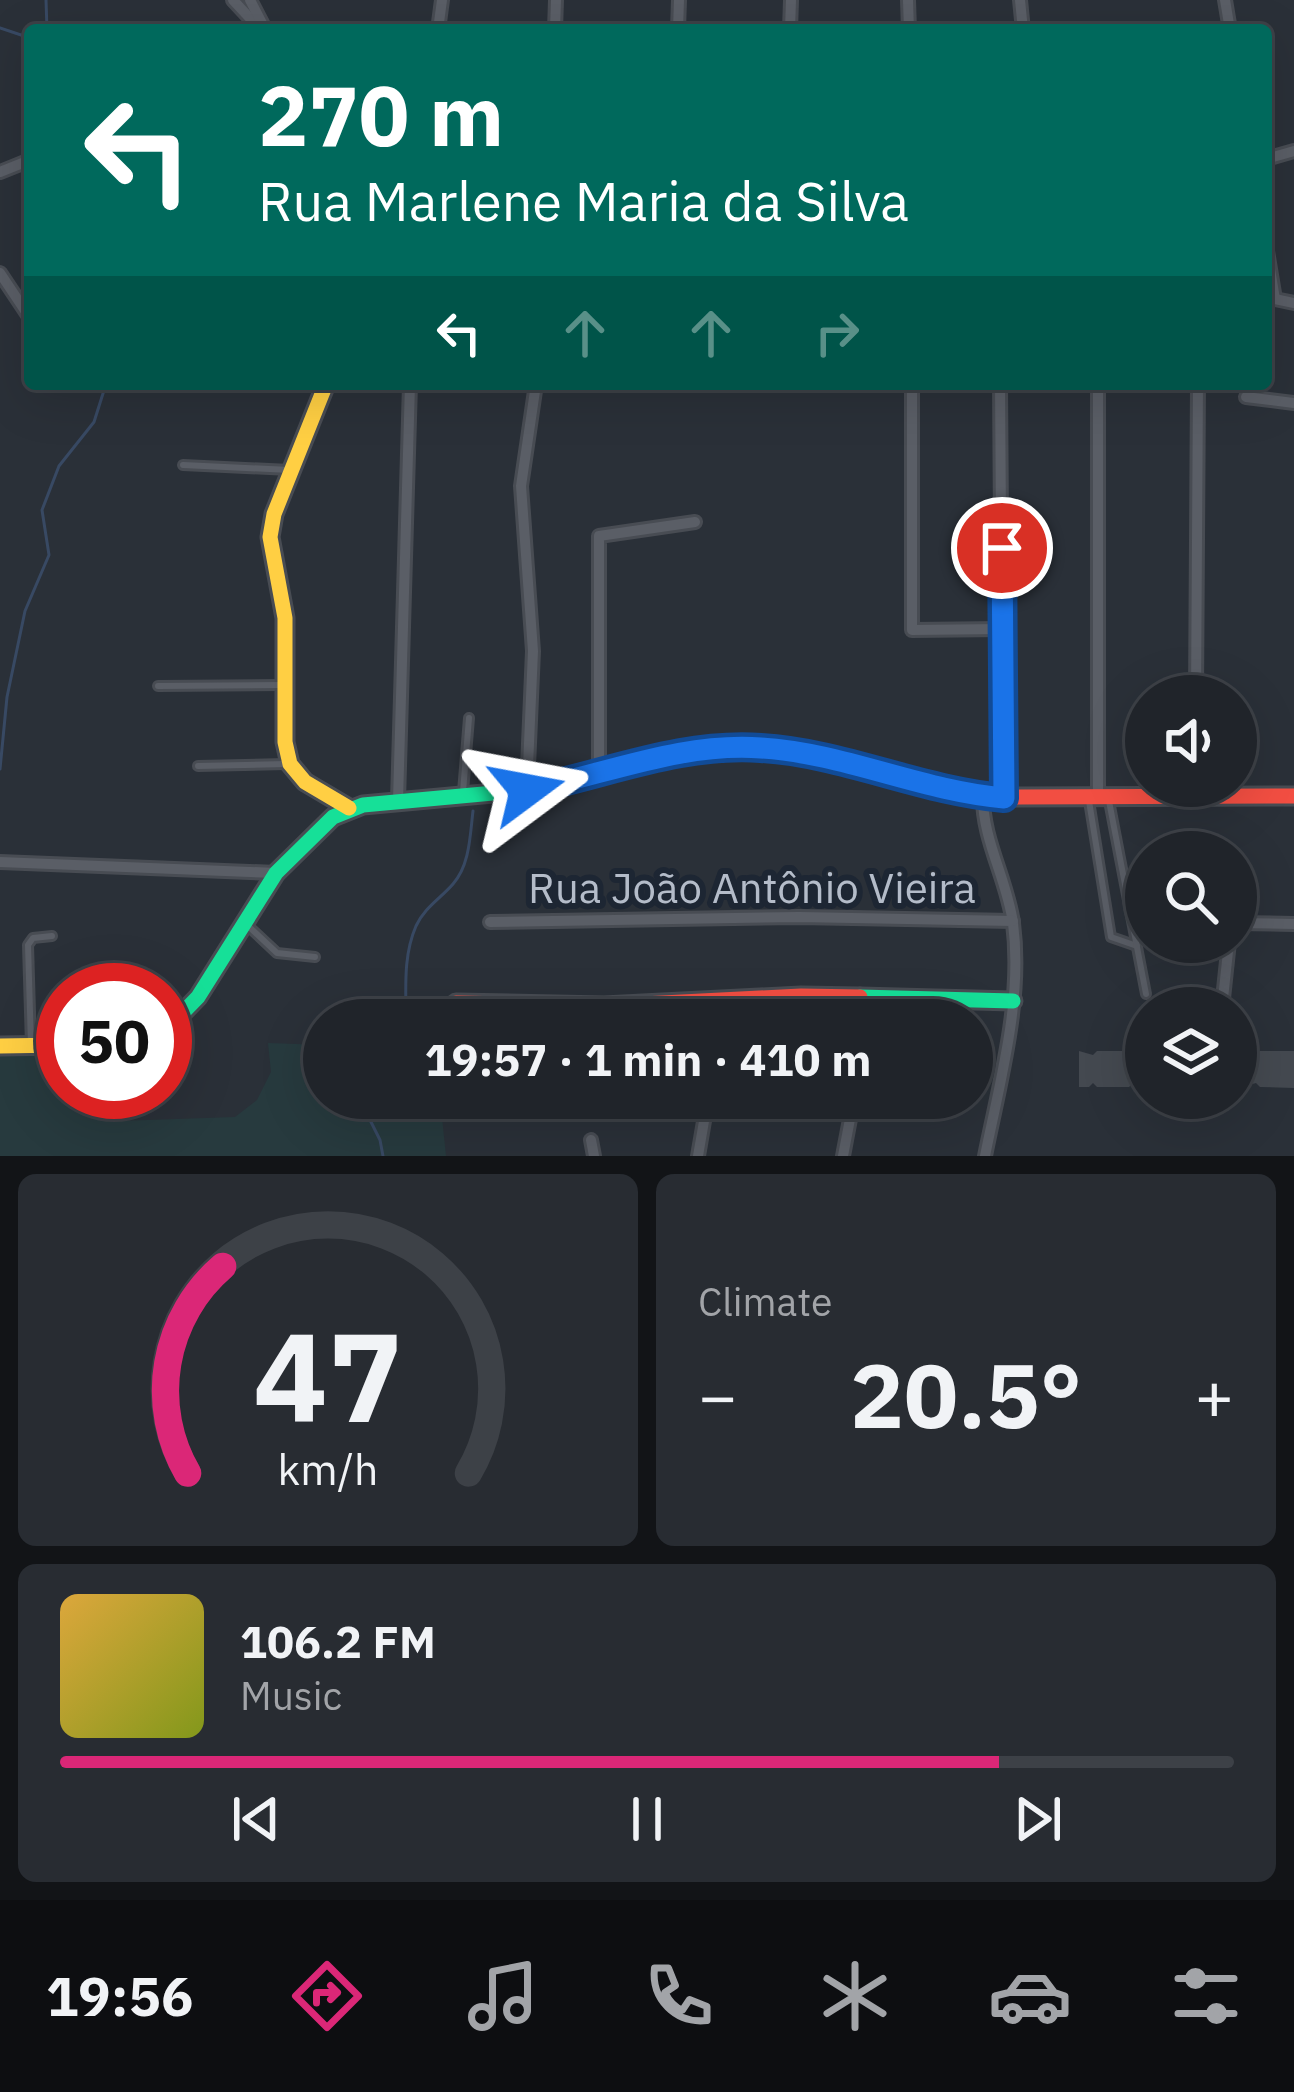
<!DOCTYPE html>
<html lang="en">
<head>
<meta charset="utf-8">
<style>
	body { margin:0; font-family:"IBM Plex Sans",sans-serif; background:#282c32; color:#f1f3f6; height:100vh; display:flex; flex-direction:column; font-size:45px; white-space:nowrap }
	* { box-sizing:border-box; margin:0 }
	p { font-size:39px; color:#a2a4a8 }
	.icon { flex:none; width:66px; height:66px; fill:none; stroke:currentColor; stroke-width:2; stroke-linecap:round; stroke-linejoin:round }
	.map { position:relative; height:1156px; overflow:hidden }
	.drawer { display:flex; flex-direction:column; gap:18px; padding:18px; background:#121417; flex:1 }
	.drawer>* { flex:none }
	.banner { position:absolute; left:24px; top:24px; width:1248px; height:366px; border-radius:12px; box-shadow:0 12px 48px #0002,0 0 0 3px #3d4147; background:#00695c; color:#fff; overflow:hidden }
	.controls { position:absolute; left:1125px; top:675px; display:grid; gap:24px }
	.controls a { display:grid; place-items:center; width:132px; height:132px; border-radius:50%; background:#20242a; box-shadow:0 12px 48px #0002,0 0 0 3px #3d4147; font-size:60px }
	.speed { position:absolute; left:36px; top:963px; display:flex; gap:24px; font-size:60px; font-weight:700; text-align:center }
	.speed>* { display:grid; place-content:center; width:156px; height:156px; border-radius:50%; background:#20242a; box-shadow:0 12px 48px #0002,0 0 0 3px #3d4147; line-height:1 }
	.speed .limit { border:18px solid #d22; background:#fff; color:#111 }
	.pin { position:absolute; display:grid; place-items:center; width:102px; height:102px; color:#fff; margin:-51px; border:6px solid #fff; border-radius:50%; box-shadow:0 3px 12px #0007 }
	.me { position:absolute; width:132px; margin:-66px; rotate:77deg; stroke-linejoin:round; filter:drop-shadow(0 0 9px #0008) }
	.turn { display:flex; align-items:center; gap:42px; height:252px; padding:0 36px; font-size:54px }
	.turn .icon { width:156px; height:156px; stroke-width:2.5 }
	.turn b { display:block; font-size:84px; line-height:102px }
	.lanes { display:flex; align-items:center; height:114px; padding:0 36px; background:#0003; justify-content:center; gap:60px; direction:ltr }
	.lanes .off { opacity:.35 }
	.big { font-size:90px; font-weight:800; line-height:1.1 }
	.drawer .card { flex:1; display:flex; flex-direction:column; justify-content:center; gap:18px; min-width:0; padding:0 42px; border-radius:18px; background:#282c32 }
	.drawer .dial { align-items:center; gap:0 }
	.dial svg { height:312px; overflow:visible; fill:none; stroke:#3d4147; stroke-width:7; stroke-linecap:round; text-anchor:middle }
	.dial text { fill:#f1f3f6; stroke:none }
	.song { display:flex; align-items:center; gap:36px }
	.cover { width:144px; height:144px; border-radius:18px; background:linear-gradient(135deg,hsl(40 70% 55%),hsl(70 70% 35%)) }
	.played { height:12px; border-radius:6px; background:linear-gradient(90deg,#db2777 80%,#3d4147 80%) }
	.keys { display:flex; justify-content:space-around; direction:ltr }
	.heat { display:flex; justify-content:space-between; align-items:center; font-size:66px; direction:ltr }
	.drawer .tiles { flex:1; display:grid; gap:18px; grid-template-columns:1fr 1fr }
	.card:last-child { grid-column:span 2 }
	.trip { position:absolute; left:303px; top:999px; width:690px; height:120px; border-radius:60px; background:#20242a; box-shadow:0 12px 48px #0002,0 0 0 3px #3d4147; font-weight:800; line-height:120px; text-align:center }
	.tab-bar { display:flex; height:192px; justify-content:space-around; align-items:center; background:#0d0e11; color:#a2a4a8 }
	.tab-bar .icon { width:84px; height:84px }
	.tab-bar .selected { color:#db2777 }
	.tab-bar b { font-size:54px; color:#f1f3f6 }
	.map>svg:first-child { display:block }
	.green { fill:#273a3e }
	.lines { fill:none; stroke-linecap:round; stroke-linejoin:round }
	.stream { stroke:#384963; stroke-width:3 }
	.building { fill:#444950 }
	.lane-casing { stroke:#484c53; stroke-width:12 }
	.street-casing { stroke:#484c53; stroke-width:16 }
	.fast-casing { stroke:#484c53; stroke-width:21 }
	.slow-casing { stroke:#484c53; stroke-width:21 }
	.jam-casing { stroke:#484c53; stroke-width:21 }
	.lane { stroke:#5a5e66; stroke-width:6 }
	.street { stroke:#5a5e66; stroke-width:10 }
	.fast { stroke:#16e098; stroke-width:15 }
	.slow { stroke:#ffcf43; stroke-width:15 }
	.jam { stroke:#f24e42; stroke-width:15 }
	.route-casing { stroke:#114b97; stroke-width:30 }
	.route { stroke:#1a73e8; stroke-width:21 }
	.labels { text-anchor:middle; stroke-width:12; stroke-linejoin:round; paint-order:stroke }
	.street-label { font-size:42px; fill:#b4bcc9; stroke:#1d2633 }
</style>
</head>
<body>
<div class="map">
<svg width="1294" height="1156" viewBox="0 0 1294 1156">
	<rect width="100%" height="100%" fill="#2a3038"/>
	<path class="green" d="M268,1043L324,1045V1098H440L446,1156H0V1052L63,1050V1092H127L119,1121L235,1117L257,1100L271,1072Z"/>
	<g class="lines">
		<g class="stream">
			<path d="M46,0L47,30"/>
			<path d="M0,28L30,38"/>
			<path d="M0,769L7,697L25,611L49,555L42,510L59,466L94,422L106,384"/>
			<path d="M406,1020C406,988 403,956 416,926C425,907 440,899 453,884C470,865 470,835 473,811"/>
			<path d="M377,1098L370,1120L380,1140L383,1156"/>
		</g>
	</g>
	<g class="building">
		<path d="M1079,1051L1093,1055L1097,1051H1129L1133,1055L1146,1051V1087L1133,1083L1129,1087H1097L1093,1083L1089,1087H1079Z"/>
		<path d="M1242,1051L1256,1055L1260,1051H1294V1088L1260,1087L1256,1083L1242,1087Z"/>
	</g>
	<g class="lines">
		<defs>
			<g id="lane">
				<path d="M183,465L290,470"/>
				<path d="M158,686L281,685"/>
				<path d="M198,766L286,764"/>
				<path d="M463,792L469,718"/>
				<path d="M1089,801L1111,937L1137,946"/>
				<path d="M1109,801L1146,994"/>
				<path d="M245,923L277,953L315,957"/>
				<path d="M31,1045L28,945L33,938L52,936"/>
			</g>
			<g id="street">
				<path d="M233,0L261,30"/>
				<path d="M250,0L264,27"/>
				<path d="M908,0L909,30"/>
				<path d="M1020,0L1023,30"/>
				<path d="M1225,0L1230,30"/>
				<path d="M438,30L442,0"/>
				<path d="M555,30L556,0"/>
				<path d="M678,30L679,0"/>
				<path d="M790,30L791,0"/>
				<path d="M1266,159L1294,151"/>
				<path d="M0,172L30,160"/>
				<path d="M1266,245L1275,299L1294,303"/>
				<path d="M0,273L30,318"/>
				<path d="M912,384V630L1002,629"/>
				<path d="M1000,384L1003,798"/>
				<path d="M1246,397L1294,403"/>
				<path d="M1196,696L1198,384"/>
				<path d="M599,773V536L695,522"/>
				<path d="M527,790L533,651L521,486L536,384"/>
				<path d="M983,795C982,839 1007,879 1013,923C1023,1000 1000,1081 985,1156"/>
				<path d="M1098,797V384"/>
				<path d="M398,801L410,384"/>
				<path d="M0,862L276,873"/>
				<path d="M490,922L799,917L1013,921"/>
				<path d="M1236,923L1294,924"/>
				<path d="M1222,1008L1229,942"/>
				<path d="M591,1140L594,1156"/>
				<path d="M698,1156L708,1098"/>
				<path d="M843,1156L854,1098"/>
			</g>
			<g id="fast">
				<path d="M860,997L1013,1001"/>
				<path d="M165,1031L198,997L276,873L333,817L363,805L527,790L673,755L727,747L758,748"/>
			</g>
			<g id="slow">
				<path d="M326,384L274,514L270,537L285,618V742L290,764L305,782L349,808"/>
				<path d="M0,1046L63,1045"/>
			</g>
			<g id="jam">
				<path d="M758,748L838,759L993,797L1294,796"/>
				<path d="M456,1003L604,1006L801,996L860,997"/>
			</g>
		</defs>
		<use href="#lane" class="lane-casing"/>
		<use href="#street" class="street-casing"/>
		<use href="#fast" class="fast-casing"/>
		<use href="#slow" class="slow-casing"/>
		<use href="#jam" class="jam-casing"/>
		<use href="#lane" class="lane"/>
		<use href="#street" class="street"/>
		<use href="#fast" class="fast"/>
		<use href="#slow" class="slow"/>
		<use href="#jam" class="jam"/>
	</g>
	<g class="lines">
		<defs>
			<path id="route" d="M527,790C604,775 681,742 761,748C844,753 921,791 1004,798L1002,548"/>
		</defs>
		<use href="#route" class="route-casing"/>
		<use href="#route" class="route"/>
	</g>
	<g class="labels">
		<g class="street-label">
			<text x="752" y="903">Rua João Antônio Vieira</text>
		</g>
	</g>
</svg>
<div class="controls">
<a><svg class="icon" aria-label="sound" viewBox="0 0 24 24"><path d="M4 9h4l5-4v14l-5-4H4zM17 9q2 3 0 6"/></svg></a>
<a><svg class="icon" aria-label="search" viewBox="0 0 24 24"><circle cx="10" cy="10" r="6"/><path d="M15 15l6 6"/></svg></a>
<a><svg class="icon" aria-label="layers" viewBox="0 0 24 24"><path d="M12 4l9 5-9 5-9-5zM3 14l9 5 9-5"/></svg></a>
</div>
<div class="speed"><div class="limit">50</div></div>
<div class="pin" style="left:1002px;top:548px;background:#d93025"><svg class="icon" aria-label="arrive" viewBox="0 0 24 24"><path d="M6 21V4h12l-3 4 3 4H6"/></svg></div>
<svg class="me" style="left:527px;top:790px" viewBox="-20 -20 40 40"><path d="M0-17L14 15 0 8-14 15z" fill="#1a73e8" stroke="#fff" stroke-width="4"/></svg>
<div class="trip">19:57 · 1 min · 410 m</div>
<div class="banner">
<div class="turn"><svg class="icon" aria-label="left" viewBox="0 0 24 24"><path d="M17 20v-9H6M10 6l-5 5 5 5"/></svg><div><b>270 m</b>Rua Marlene Maria da Silva</div></div>
<div class="lanes"><svg class="icon" aria-label="left" viewBox="0 0 24 24"><path d="M17 20v-9H6M10 6l-5 5 5 5"/></svg><svg class="icon off" aria-label="ahead" viewBox="0 0 24 24"><path d="M12 20V5M6 11l6-6 6 6"/></svg><svg class="icon off" aria-label="ahead" viewBox="0 0 24 24"><path d="M12 20V5M6 11l6-6 6 6"/></svg><svg class="icon off" aria-label="right" viewBox="0 0 24 24"><path d="M7 20v-9h11M14 6l5 5-5 5"/></svg></div>
</div>
</div>
<section class="drawer">
<div class="tiles">
<div class="card dial"><svg viewBox="0 0 100 80">
<path d="M14 69A42 42 0 1 1 86 69"/>
<path d="M14 69A42 42 0 0 1 23 16" stroke="#db2777"/>
<text x="50" y="56" font-size="32" font-weight="700">47</text>
<text x="50" y="72" font-size="11">km/h</text>
</svg></div>
<div class="card"><p>Climate</p>
<div class="heat"><a>−</a><b class="big">20.5°</b><a>+</a></div>
</div>
<div class="card">
<div class="song"><i class="cover"></i><div><b>106.2 FM</b><p>Music</p></div></div>
<div class="played"></div>
<div class="keys"><svg class="icon" aria-label="previous" viewBox="0 0 24 24"><path d="M18 5L8 12l10 7zM5 5v14"/></svg><svg class="icon" aria-label="pause" viewBox="0 0 24 24"><path d="M8 5v14M16 5v14"/></svg><svg class="icon" aria-label="next" viewBox="0 0 24 24"><path d="M6 5l10 7-10 7zM19 5v14"/></svg></div>
</div>
</div>
</section>
<nav class="tab-bar">
<b>19:56</b>
<svg class="icon selected" aria-label="directions" viewBox="0 0 24 24"><path d="M12 3l9 9-9 9-9-9zM9 14v-3h6M13 9l2 2-2 2"/></svg>
<svg class="icon" aria-label="music" viewBox="0 0 24 24"><path d="M9 18V5l10-2v13"/><circle cx="6" cy="18" r="3"/><circle cx="16" cy="16" r="3"/></svg>
<svg class="icon" aria-label="phone" viewBox="0 0 24 24"><path d="M5 4h4l2 5-3 2q2 4 5 5l2-3 5 2v4C11 20 4 13 5 4z"/></svg>
<svg class="icon" aria-label="climate" viewBox="0 0 24 24"><path d="M12 3v18M4 7l16 10M4 17L20 7"/></svg>
<svg class="icon" aria-label="car" viewBox="0 0 24 24"><path d="M5 17H2v-5l4-1 3-4h7l3 4 3 1v5h-3M9 17h6M6 11h13"/><circle cx="7" cy="17" r="2"/><circle cx="17" cy="17" r="2"/></svg>
<svg class="icon" aria-label="filters" viewBox="0 0 24 24"><path d="M4 7h16M4 17h16"/><circle cx="9" cy="7" r="2"/><circle cx="15" cy="17" r="2"/></svg>
</nav>
</body>
</html>
